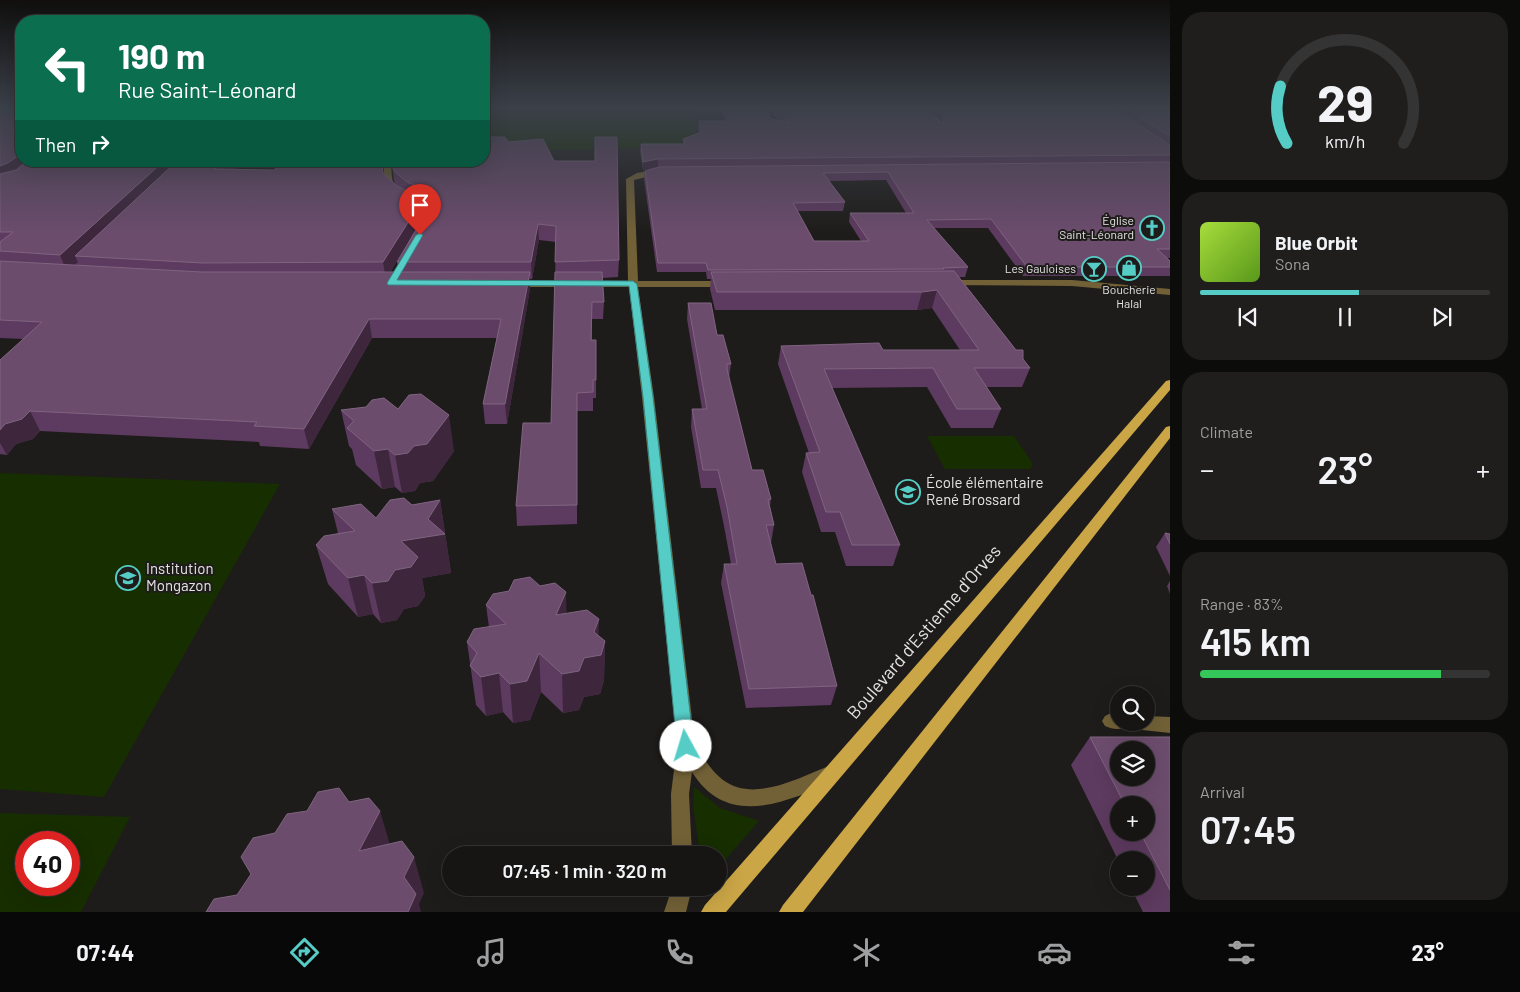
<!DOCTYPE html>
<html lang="en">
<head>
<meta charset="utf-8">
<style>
	body { margin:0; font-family:Barlow,sans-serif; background:#1f1e1d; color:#f1f3f6; height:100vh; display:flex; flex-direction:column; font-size:19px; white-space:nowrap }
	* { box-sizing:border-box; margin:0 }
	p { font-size:16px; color:#9e9fa0 }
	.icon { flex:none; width:28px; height:28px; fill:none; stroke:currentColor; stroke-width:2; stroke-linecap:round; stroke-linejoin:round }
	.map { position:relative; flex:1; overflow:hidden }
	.side { display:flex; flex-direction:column; gap:12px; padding:12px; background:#0c0c0b; width:350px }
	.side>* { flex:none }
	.banner { position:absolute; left:15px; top:15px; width:475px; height:152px; border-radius:20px; box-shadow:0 5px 20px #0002,0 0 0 1px #353434; background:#0b6e4f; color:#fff; overflow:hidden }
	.fabs { position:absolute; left:1110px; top:686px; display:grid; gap:10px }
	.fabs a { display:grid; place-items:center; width:45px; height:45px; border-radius:50%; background:#161514; box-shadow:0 5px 20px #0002,0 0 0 1px #353434; font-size:25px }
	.speed { position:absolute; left:15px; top:831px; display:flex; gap:10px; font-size:25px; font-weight:700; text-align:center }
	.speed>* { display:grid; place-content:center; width:65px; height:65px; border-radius:50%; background:#161514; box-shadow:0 5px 20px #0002,0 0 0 1px #353434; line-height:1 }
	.speed .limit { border:8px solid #d22; background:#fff; color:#111 }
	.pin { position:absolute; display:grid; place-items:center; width:42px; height:42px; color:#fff; margin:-51px -21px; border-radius:50% 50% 50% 0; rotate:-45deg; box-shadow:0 0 5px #0007 }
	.pin .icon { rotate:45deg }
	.me { position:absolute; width:55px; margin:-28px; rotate:354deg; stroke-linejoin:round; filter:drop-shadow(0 0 4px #0008) }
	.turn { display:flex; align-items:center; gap:18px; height:105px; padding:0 20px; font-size:22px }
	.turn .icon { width:65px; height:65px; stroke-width:2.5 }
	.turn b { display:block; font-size:35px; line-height:42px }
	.then { display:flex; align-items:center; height:48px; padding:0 20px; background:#0003; gap:10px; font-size:19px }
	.big { font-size:38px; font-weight:600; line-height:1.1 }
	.side .tile { flex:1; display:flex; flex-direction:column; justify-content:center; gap:8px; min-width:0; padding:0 18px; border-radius:20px; background:#1f1e1d }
	.side .dial { align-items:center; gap:0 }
	.dial svg { height:130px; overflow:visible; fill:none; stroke:#353434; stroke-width:7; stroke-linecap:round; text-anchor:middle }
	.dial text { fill:#f1f3f6; stroke:none }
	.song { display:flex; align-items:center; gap:15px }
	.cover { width:60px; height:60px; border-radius:8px; background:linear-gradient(135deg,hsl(80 70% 55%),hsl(90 70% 35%)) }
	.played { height:5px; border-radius:2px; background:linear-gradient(90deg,#55cdc6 55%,#353434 55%) }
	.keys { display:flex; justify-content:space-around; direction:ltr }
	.heat { display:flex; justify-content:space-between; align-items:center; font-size:28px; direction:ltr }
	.charge { height:8px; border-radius:4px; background:linear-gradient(90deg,#34c759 83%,#353434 0) }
	.trip { position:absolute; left:442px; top:846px; width:285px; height:50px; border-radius:25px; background:#161514; box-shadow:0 5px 20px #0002,0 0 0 1px #353434; font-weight:600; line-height:50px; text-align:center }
	.tabs { display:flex; height:80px; justify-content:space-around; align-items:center; background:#090808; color:#9e9fa0 }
	.tabs .icon { width:35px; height:35px }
	.tabs .on { color:#55cdc6 }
	.tabs b { font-size:22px; color:#f1f3f6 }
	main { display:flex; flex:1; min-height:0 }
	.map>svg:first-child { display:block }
	.green { fill:#172e00; fill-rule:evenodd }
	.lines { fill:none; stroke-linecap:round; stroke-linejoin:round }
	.minor { fill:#726137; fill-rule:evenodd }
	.tertiary { fill:#726137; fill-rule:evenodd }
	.primary { fill:#cba647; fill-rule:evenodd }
	.wall { fill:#5d3a5f; fill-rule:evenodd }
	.shaded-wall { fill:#3e263d }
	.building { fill:#6c4c6d; stroke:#7f6480; fill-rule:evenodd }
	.route { fill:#55cdc6; stroke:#378581 }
	.labels { text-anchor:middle; stroke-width:4; stroke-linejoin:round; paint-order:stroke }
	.far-poi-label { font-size:12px; fill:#e5e4e3; stroke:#1e1c1a; text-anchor:end }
	.poi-label { font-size:15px; fill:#e5e4e3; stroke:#1e1c1a; text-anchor:start }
	.near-street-label { font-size:18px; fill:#e5e4e3; stroke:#1e1c1a }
</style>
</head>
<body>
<main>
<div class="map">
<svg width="1170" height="912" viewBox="0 0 1170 912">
	<rect width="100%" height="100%" fill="#1e1c1a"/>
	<g class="green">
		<path d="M484,108H689L701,147L553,150L484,148Z"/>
		<path d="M927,436H1014L1033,464L1030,469H945Z"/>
		<path d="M0,473L280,484L104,797L0,789Z"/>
		<path d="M694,787L720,808L759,821L719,867V855H700L693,804Z"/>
		<path d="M0,813L130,817L81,912H0ZM69,842V885H26V842Z"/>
	</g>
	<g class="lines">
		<g class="minor">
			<path d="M922,108H928L940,119L941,128H937L935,121Z"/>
			<path d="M387,162L391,164C392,172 391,180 395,187C404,204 426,199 433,218L428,229L421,227L425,218L423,211C408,204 389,199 385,181C384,175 384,170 383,164Z"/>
			<path d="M1111,713L1119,714V722H1146V716L1170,717V733L1124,728C1117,730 1112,729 1105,726L1102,721L1105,716Z"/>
		</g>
		<g class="tertiary">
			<path d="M660,169H663V173L634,180L638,281H725L730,284L725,287H638L654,397L695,744C703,757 711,771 723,780C754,803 798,778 829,766L836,769L838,775L836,781C787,801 728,830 692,772L689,794L692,855H672L671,794L677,746L642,397L629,287H513L508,284L513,281H628L626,179L637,173Z"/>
			<path d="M948,280H1072L1170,289V295L1072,286L945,285L943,283Z"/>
			<path d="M672,888H692L686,912H664Z"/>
		</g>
		<g class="primary">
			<path d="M1170,380V390L726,912H701L705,905L1166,381Z"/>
			<path d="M1170,426V438L803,912H779L783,905L1166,427Z"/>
		</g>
	</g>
	<g class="wall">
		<path d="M0,108L21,161H245L236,169L274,170L283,161H386L382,164L383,173L396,186L394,181L392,163L389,161H484V108H494L485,137L507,139L508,142L554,161L619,260L618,277L602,278L604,302L603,319H592V340H596V398H593V411H577V524L517,526L516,506L551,423L556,242L539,240L532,279H530V289L507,424H485L483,404L497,338H372L309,449L260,446L259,442L40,431L33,439L16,444L7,455L0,454V360L24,339L0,338ZM421,202L430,206L397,262L399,272H391Z"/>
		<path d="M720,108H765L772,119L777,120L769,108H928L938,122H942L941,118L930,108H1170V258H1166L1170,261V276H1023L988,228H934L968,267L965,277H959L1030,368L1022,387H986L1001,409L993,428H951L927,387L832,388L900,545L893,566H846L835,532H821L802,472L806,453H809L778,364L781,346L883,350H960L932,308L917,310H715L710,289L711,279H707L706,272H657L644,179L645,171L658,167L643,170L640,151L641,144H683V139L699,133L698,128L699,121H725ZM886,180L906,213H850L849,222L861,241H814L798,211H843L845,202L829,181Z"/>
		<path d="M688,303L717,335L731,364L729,377L752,470L771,499L770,506L774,525L771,543L776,564L837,686L831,705L746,708L721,583L724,564H731L724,526L716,488H701L691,427L692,409H702L687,319Z"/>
		<path d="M366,407L454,451L433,481L420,483L415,491L402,493L395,487L382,489L356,465L352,449L349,446L341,410Z"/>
		<path d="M440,500L451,573L422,578L425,596L418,606L404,609L397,620L381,623L373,614L358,617L328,584L316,545L338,533L332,509L376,518L412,505Z"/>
		<path d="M1165,533L1170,534V576L1156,547Z"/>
		<path d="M1170,581V594L1167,586Z"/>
		<path d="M540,586L566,592V613L598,635L605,641L604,680L600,694L584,697L579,710L563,713L541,692L530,720L513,723L503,712L486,716L476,705L467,642L489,627L486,605Z"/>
		<path d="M1090,737H1170V912H1143L1131,888H1146V860H1119V862L1071,765ZM1119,805H1146V832H1119Z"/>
	</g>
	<g class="shaded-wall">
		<path d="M489,108H494L484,141V124Z"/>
		<path d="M21,154V161H39L0,183V166Z"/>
		<path d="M658,159V167L643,170V162Z"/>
		<path d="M164,161H185L75,256L78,262L67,272L60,255Z"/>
		<path d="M224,161H245L220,184L215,169Z"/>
		<path d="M421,202L423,218L386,280L383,262Z"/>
		<path d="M538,224L539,240L532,279L531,262Z"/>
		<path d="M530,272V289L507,424L505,404Z"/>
		<path d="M937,290L932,308L917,310L922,292Z"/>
		<path d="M369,319L372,338L309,449L304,429Z"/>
		<path d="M30,411L40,431L33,439L16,444L7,455L0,443V430L5,424Z"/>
		<path d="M449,415L454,451L433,481L420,483L415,491L402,493L395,455Z"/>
		<path d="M388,449L395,487L382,489L374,451Z"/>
		<path d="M440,500L451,573L422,578L425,596L418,606L404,609L397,620L381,623L372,583L401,541L428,519Z"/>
		<path d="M364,575L373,614L358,617L348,578Z"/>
		<path d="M566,592L567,631L556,615Z"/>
		<path d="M599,619L598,655L605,641L604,680L600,694L584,697L579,710L563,713L562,674L594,632Z"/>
		<path d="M539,653L541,692L530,720L513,723L510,684Z"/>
		<path d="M499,673L503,712L486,716L481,677Z"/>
		<path d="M380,811L391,848L359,851Z"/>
		<path d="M414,857L424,893L419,904L421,912H408L404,877Z"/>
	</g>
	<g class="building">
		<path d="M0,108H21V154L8,163L0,166Z"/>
		<path d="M484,108H489L484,124Z"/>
		<path d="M723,108H765L772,119L788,123V118L779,114L775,108H928L935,115L938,122H944L943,111L940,108H1112L1170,145V155L658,159L643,162L641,144H685L683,139L702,132L699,121H729Z"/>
		<path d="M1124,108H1170V136Z"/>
		<path d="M484,137H505L504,139H507V142L543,139L554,161H595V137H617L619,260L555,262L556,226L538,224L531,262H397L433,201L428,191L407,182L395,172L392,166V161H484Z"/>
		<path d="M27,161H164L60,255L0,251V242L13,232H0V174L16,170Z"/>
		<path d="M177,161H224L215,169L274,170L283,161H381L383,173L397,186L419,197L421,202L383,262L203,263L75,256Z"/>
		<path d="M1170,162V249H1157L1170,261V267H1027L991,219L927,220L968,267L943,268L944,269L708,270L706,263H658L645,171L659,167ZM888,172L914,213H850L869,241H814L793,203L845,202L823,173Z"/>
		<path d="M0,261L202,272H530L505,404H483L501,319H369L304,429L254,426L257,422L30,411L22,419L5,424L0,430V360L42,322L0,320Z"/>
		<path d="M954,271L1016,350H1023V359L1030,368H974L1001,409H957L933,368L824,369L900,545H852L840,512H826L806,453L820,452L781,346L879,343L883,350H979L937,290L922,292H717L711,272Z"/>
		<path d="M555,272H602L604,302H592L591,340H596V380H593V392L577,393V505L516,506L523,423H551Z"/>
		<path d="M688,303H711L717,335H723L731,364H727V369L752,470H763L771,499L768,500L774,525H766L776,564L802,563L811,595H813L837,686L749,689L724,564H737L727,507L718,470H703L692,409H707Z"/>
		<path d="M421,394L449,415L427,444L414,446L408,453L395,455L388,449L374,451L347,428L354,421L341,410L366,407L372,400L384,398L398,409L409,395Z"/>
		<path d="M404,498L412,505L440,500L428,519L445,534L401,541L418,557L411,567L395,570L388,581L372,583L364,575L348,578L316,545L324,536L355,531L332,509L361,504L376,518L390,500Z"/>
		<path d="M1165,533L1170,534V544Z"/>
		<path d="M530,577L540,586L555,583L566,592L556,615L587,610L599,619L594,632L605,641L601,655L584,658L579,671L562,674L539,653L527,681L510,684L499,673L481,677L470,666L477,653L467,642L474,629L506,624L486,605L493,594L509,591L514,580Z"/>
		<path d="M1090,737H1170V890L1140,832H1146V805H1125ZM1119,750H1146V778H1119Z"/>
		<path d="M339,788L349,802L369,798L380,811L359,851L402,841L414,857L404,877L416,894L408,912H206L214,899L237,895L251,874L241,857L253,838L275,833L287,814L307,811L318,792Z"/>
	</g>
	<linearGradient id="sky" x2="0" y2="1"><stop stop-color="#100f0e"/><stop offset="0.46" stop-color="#3b4049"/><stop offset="1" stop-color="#3b4049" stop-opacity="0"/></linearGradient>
	<rect width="1170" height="235" fill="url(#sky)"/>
	<path class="route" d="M420,233L423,235L397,280L633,281L637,284L653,397L694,746L691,751L686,754L680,751L677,746L643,397L629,286L388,285L387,283L416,235Z"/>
	<defs>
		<symbol id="church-ring" viewBox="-11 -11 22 22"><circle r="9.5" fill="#1e1c1a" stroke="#55cdc6" stroke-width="1.5"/><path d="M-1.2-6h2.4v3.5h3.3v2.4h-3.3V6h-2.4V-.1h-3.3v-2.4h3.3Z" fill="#55cdc6"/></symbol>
		<symbol id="shop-ring" viewBox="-11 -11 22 22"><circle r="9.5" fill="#1e1c1a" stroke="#55cdc6" stroke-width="1.5"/><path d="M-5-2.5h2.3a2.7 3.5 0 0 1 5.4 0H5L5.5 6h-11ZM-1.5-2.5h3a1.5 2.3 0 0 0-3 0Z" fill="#55cdc6"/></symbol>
		<symbol id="bar-ring" viewBox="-11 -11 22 22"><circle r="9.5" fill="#1e1c1a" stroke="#55cdc6" stroke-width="1.5"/><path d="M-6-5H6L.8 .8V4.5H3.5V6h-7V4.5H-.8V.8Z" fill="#55cdc6"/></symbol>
		<symbol id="school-ring" viewBox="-11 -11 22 22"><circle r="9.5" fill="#1e1c1a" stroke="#55cdc6" stroke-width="1.5"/><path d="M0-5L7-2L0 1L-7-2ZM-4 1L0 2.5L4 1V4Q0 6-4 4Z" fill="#55cdc6"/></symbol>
	</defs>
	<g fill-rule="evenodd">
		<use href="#church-ring" x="1138" y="214" width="28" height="28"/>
		<use href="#shop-ring" x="1115" y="254" width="28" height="28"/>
		<use href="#bar-ring" x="1080" y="255" width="28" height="28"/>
		<use href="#school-ring" x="894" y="478" width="28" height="28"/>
		<use href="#school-ring" x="114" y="564" width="28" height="28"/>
	</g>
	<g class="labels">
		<g class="far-poi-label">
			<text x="1134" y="225">Église<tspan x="1134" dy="14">Saint-Léonard</tspan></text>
			<text x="1076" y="273">Les Gauloises</text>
			<text x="1129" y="294" text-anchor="middle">Boucherie<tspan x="1129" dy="14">Halal</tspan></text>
		</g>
		<g class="poi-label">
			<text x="926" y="488">École élémentaire<tspan x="926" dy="17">René Brossard</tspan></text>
			<text x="146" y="574">Institution<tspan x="146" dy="17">Mongazon</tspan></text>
		</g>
		<g class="near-street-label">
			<text transform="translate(924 632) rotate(-49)" y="6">Boulevard d'Estienne d'Orves</text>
		</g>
	</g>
</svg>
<div class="fabs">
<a><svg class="icon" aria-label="search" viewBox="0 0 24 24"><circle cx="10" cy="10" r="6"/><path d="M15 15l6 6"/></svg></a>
<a><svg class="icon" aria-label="layers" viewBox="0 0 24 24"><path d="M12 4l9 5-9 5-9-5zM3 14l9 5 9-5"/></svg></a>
<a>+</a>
<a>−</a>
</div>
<div class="speed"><div class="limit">40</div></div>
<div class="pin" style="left:420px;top:235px;background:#d93025"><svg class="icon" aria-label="arrive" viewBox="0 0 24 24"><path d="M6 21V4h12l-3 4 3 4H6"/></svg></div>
<svg class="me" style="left:686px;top:746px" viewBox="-20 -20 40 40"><circle r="19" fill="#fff"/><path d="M0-13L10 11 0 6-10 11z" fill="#55cdc6"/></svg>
<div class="trip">07:45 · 1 min · 320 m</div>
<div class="banner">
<div class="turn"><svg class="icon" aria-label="left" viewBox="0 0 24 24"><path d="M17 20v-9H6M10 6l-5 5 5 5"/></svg><div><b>190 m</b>Rue Saint-Léonard</div></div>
<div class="then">Then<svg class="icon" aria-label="right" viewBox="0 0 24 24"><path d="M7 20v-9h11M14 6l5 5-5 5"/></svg></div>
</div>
</div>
<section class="side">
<div class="tile dial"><svg viewBox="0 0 100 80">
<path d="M14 69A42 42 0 1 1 86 69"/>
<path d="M14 69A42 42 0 0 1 10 34" stroke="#55cdc6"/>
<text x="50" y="56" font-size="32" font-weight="700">29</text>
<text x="50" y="72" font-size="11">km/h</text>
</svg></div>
<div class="tile">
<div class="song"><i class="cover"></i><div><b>Blue Orbit</b><p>Sona</p></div></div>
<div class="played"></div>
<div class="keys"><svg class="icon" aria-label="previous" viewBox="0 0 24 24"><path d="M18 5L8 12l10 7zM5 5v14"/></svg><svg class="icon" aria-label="pause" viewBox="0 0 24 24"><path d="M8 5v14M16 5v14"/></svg><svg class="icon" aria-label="next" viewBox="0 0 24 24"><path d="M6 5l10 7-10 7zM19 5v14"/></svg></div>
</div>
<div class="tile"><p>Climate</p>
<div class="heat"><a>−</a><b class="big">23°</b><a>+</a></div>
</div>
<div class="tile"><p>Range · 83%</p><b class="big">415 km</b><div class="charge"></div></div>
<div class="tile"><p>Arrival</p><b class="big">07:45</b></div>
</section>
</main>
<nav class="tabs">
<b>07:44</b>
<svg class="icon on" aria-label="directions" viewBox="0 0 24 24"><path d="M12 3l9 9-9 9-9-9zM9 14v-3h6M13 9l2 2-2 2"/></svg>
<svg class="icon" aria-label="music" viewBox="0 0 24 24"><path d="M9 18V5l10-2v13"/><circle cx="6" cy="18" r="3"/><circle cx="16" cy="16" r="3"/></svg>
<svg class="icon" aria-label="phone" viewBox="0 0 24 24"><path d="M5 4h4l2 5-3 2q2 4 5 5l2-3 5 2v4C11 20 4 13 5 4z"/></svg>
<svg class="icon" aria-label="climate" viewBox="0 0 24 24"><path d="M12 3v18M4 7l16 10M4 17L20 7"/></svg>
<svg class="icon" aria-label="car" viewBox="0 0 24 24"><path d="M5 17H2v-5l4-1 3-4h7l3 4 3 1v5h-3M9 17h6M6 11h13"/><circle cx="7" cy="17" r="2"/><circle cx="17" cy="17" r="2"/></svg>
<svg class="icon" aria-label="filters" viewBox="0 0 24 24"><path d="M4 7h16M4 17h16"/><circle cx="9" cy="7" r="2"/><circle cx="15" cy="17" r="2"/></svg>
<b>23°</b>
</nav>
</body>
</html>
